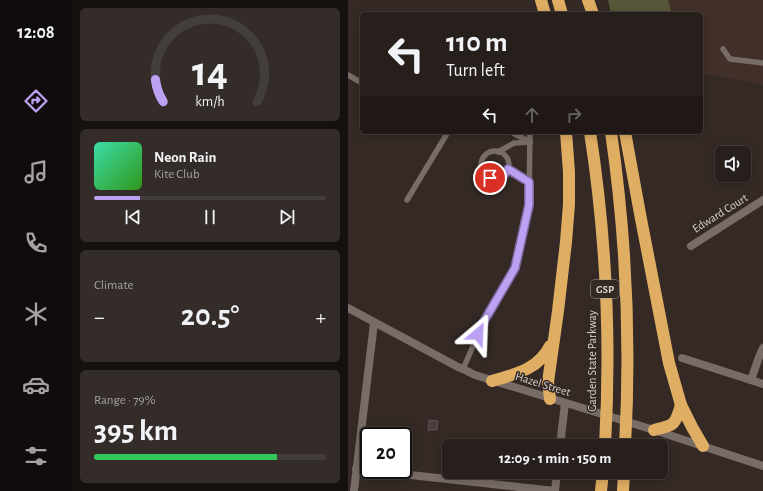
<!DOCTYPE html>
<html lang="en">
<head>
<meta charset="utf-8">
<style>
	body { margin:0; font-family:"Alegreya Sans",sans-serif; background:#332c29; color:#f1f3f6; height:100vh; display:flex; flex-direction:column; font-size:15px; white-space:nowrap }
	* { box-sizing:border-box; margin:0 }
	p { font-size:13px; color:#a4a2a3 }
	.icon { flex:none; width:22px; height:22px; fill:none; stroke:currentColor; stroke-width:2; stroke-linecap:round; stroke-linejoin:round }
	.map { position:relative; flex:1; overflow:hidden }
	.panel { display:flex; flex-direction:column; gap:8px; padding:8px; background:#15110f; width:276px }
	.panel>* { flex:none }
	.hud { position:absolute; left:12px; top:12px; width:343px; height:122px; border-radius:6px; box-shadow:0 2px 10px #0003,0 0 0 1px #433d3b; background:#271f1c; color:#f1f3f6; overflow:hidden }
	.controls { position:absolute; left:367px; top:146px; display:grid; gap:8px }
	.controls a { display:grid; place-items:center; width:36px; height:36px; border-radius:6px; background:#271f1c; box-shadow:0 2px 10px #0003,0 0 0 1px #433d3b; font-size:20px }
	.speed { position:absolute; left:12px; top:427px; display:flex; gap:8px; font-size:20px; font-weight:700; text-align:center }
	.speed>* { display:grid; place-content:center; width:52px; height:52px; border-radius:50%; background:#271f1c; box-shadow:0 2px 10px #0003,0 0 0 1px #433d3b; line-height:1 }
	.speed .limit { border:2px solid #111; border-radius:6px; background:#fff; color:#111 }
	.pin { position:absolute; display:grid; place-items:center; width:34px; height:34px; color:#fff; margin:-17px; border:2px solid #fff; border-radius:50%; box-shadow:0 1px 4px #0007 }
	.me { position:absolute; width:44px; margin:-22px; rotate:26deg; stroke-linejoin:round; filter:drop-shadow(0 0 3px #0008) }
	.turn { display:flex; align-items:center; gap:14px; height:84px; padding:0 20px; font-size:18px }
	.turn .icon { width:52px; height:52px; stroke-width:2.5 }
	.turn b { display:block; font-size:28px; line-height:34px }
	.lanes { display:flex; align-items:center; height:38px; padding:0 20px; background:#0003; justify-content:center; gap:20px; direction:ltr }
	.lanes .off { opacity:.35 }
	.big { font-size:30px; font-weight:700; line-height:1.1 }
	.panel .card { flex:1; display:flex; flex-direction:column; justify-content:center; gap:6px; min-width:0; padding:0 14px; border-radius:6px; background:#332c29 }
	.panel .dial { align-items:center; gap:0 }
	.dial svg { height:104px; overflow:visible; fill:none; stroke:#433d3b; stroke-width:7; stroke-linecap:round; text-anchor:middle }
	.dial text { fill:#f1f3f6; stroke:none }
	.song { display:flex; align-items:center; gap:12px }
	.cover { width:48px; height:48px; border-radius:6px; background:linear-gradient(135deg,hsl(160 70% 55%),hsl(110 70% 35%)) }
	.played { height:4px; border-radius:2px; background:linear-gradient(90deg,#bca0f2 20%,#433d3b 20%) }
	.keys { display:flex; justify-content:space-around; direction:ltr }
	.heat { display:flex; justify-content:space-between; align-items:center; font-size:22px; direction:ltr }
	.charge { height:6px; border-radius:3px; background:linear-gradient(90deg,#34c759 79%,#433d3b 0) }
	.trip { position:absolute; left:94px; top:439px; width:226px; height:40px; border-radius:6px; background:#271f1c; box-shadow:0 2px 10px #0003,0 0 0 1px #433d3b; font-weight:700; line-height:40px; text-align:center }
	main { display:flex; flex:1; min-height:0 }
	.tab-bar { display:flex; flex-direction:column; width:72px; justify-content:space-around; align-items:center; background:#100c0b; color:#a4a2a3 }
	.tab-bar .icon { width:28px; height:28px }
	.tab-bar .on { color:#bca0f2 }
	.tab-bar b { font-size:18px; color:#f1f3f6 }
	.map>svg:first-child { display:block }
	.built { fill:#413029 }
	.green { fill:#565638 }
	.building { fill:#493c3d; stroke:#5e5152 }
	.lines { fill:none; stroke-linecap:round; stroke-linejoin:round }
	.service { stroke:#786c66; stroke-width:5.5 }
	.minor { stroke:#786c66; stroke-width:8 }
	.tertiary { stroke:#786c66; stroke-width:8 }
	.motorway { stroke:#dfae63; stroke-width:12 }
	.route-casing { stroke:#7a689d; stroke-width:10 }
	.route { stroke:#bca0f2; stroke-width:7 }
	.labels { text-anchor:middle; stroke-width:3; stroke-linejoin:round; paint-order:stroke }
	.shield { fill:#342925; stroke:#a79f9b; stroke-width:1 }
	.shield-label { font-size:11px; font-weight:bold; fill:#d8d1ce }
	.street-label { font-size:12px; fill:#d8d1ce; stroke:#342925 }
</style>
</head>
<body>
<main>
<nav class="tab-bar">
<b>12:08</b>
<svg class="icon on" aria-label="directions" viewBox="0 0 24 24"><path d="M12 3l9 9-9 9-9-9zM9 14v-3h6M13 9l2 2-2 2"/></svg>
<svg class="icon" aria-label="music" viewBox="0 0 24 24"><path d="M9 18V5l10-2v13"/><circle cx="6" cy="18" r="3"/><circle cx="16" cy="16" r="3"/></svg>
<svg class="icon" aria-label="phone" viewBox="0 0 24 24"><path d="M5 4h4l2 5-3 2q2 4 5 5l2-3 5 2v4C11 20 4 13 5 4z"/></svg>
<svg class="icon" aria-label="climate" viewBox="0 0 24 24"><path d="M12 3v18M4 7l16 10M4 17L20 7"/></svg>
<svg class="icon" aria-label="car" viewBox="0 0 24 24"><path d="M5 17H2v-5l4-1 3-4h7l3 4 3 1v5h-3M9 17h6M6 11h13"/><circle cx="7" cy="17" r="2"/><circle cx="17" cy="17" r="2"/></svg>
<svg class="icon" aria-label="filters" viewBox="0 0 24 24"><path d="M4 7h16M4 17h16"/><circle cx="9" cy="7" r="2"/><circle cx="15" cy="17" r="2"/></svg>
</nav>
<section class="panel">
<div class="card dial"><svg viewBox="0 0 100 80">
<path d="M14 69A42 42 0 1 1 86 69"/>
<path d="M14 69A42 42 0 0 1 8 52" stroke="#bca0f2"/>
<text x="50" y="56" font-size="32" font-weight="700">14</text>
<text x="50" y="72" font-size="11">km/h</text>
</svg></div>
<div class="card">
<div class="song"><i class="cover"></i><div><b>Neon Rain</b><p>Kite Club</p></div></div>
<div class="played"></div>
<div class="keys"><svg class="icon" aria-label="previous" viewBox="0 0 24 24"><path d="M18 5L8 12l10 7zM5 5v14"/></svg><svg class="icon" aria-label="pause" viewBox="0 0 24 24"><path d="M8 5v14M16 5v14"/></svg><svg class="icon" aria-label="next" viewBox="0 0 24 24"><path d="M6 5l10 7-10 7zM19 5v14"/></svg></div>
</div>
<div class="card"><p>Climate</p>
<div class="heat"><a>−</a><b class="big">20.5°</b><a>+</a></div>
</div>
<div class="card"><p>Range · 79%</p><b class="big">395 km</b><div class="charge"></div></div>
</section>
<div class="map">
<svg width="415" height="491" viewBox="0 0 415 491">
	<rect width="100%" height="100%" fill="#342925"/>
	<path class="built" d="M320,0H415V85L353,73V14H324Z"/>
	<path class="green" d="M260,0H320L324,14H263Z"/>
	<g class="building">
		<path d="M81,420L90,421L89,430H80Z"/>
		<path d="M47,431L56,432L55,439V436H47Z"/>
	</g>
	<g class="lines">
		<g class="service">
			<path d="M375,49L382,59L415,63"/>
			<path d="M0,75L14,83"/>
			<path d="M163,132L182,142"/>
			<circle cx="147" cy="165" r="14"/>
			<path d="M150,152L166,143L182,142"/>
			<path d="M160,169L181,182"/>
			<path d="M59,200L100,132"/>
			<path d="M115,369L135,323L167,268L181,205L182,132"/>
		</g>
		<g class="minor">
			<path d="M343,246L415,200"/>
			<path d="M334,358L415,384"/>
			<path d="M403,380L411,357L415,348"/>
			<path d="M212,446L217,403"/>
			<path d="M8,469L207,491"/>
			<path d="M6,491L26,323"/>
			<path d="M207,491L209,472"/>
		</g>
		<path class="tertiary" d="M0,308L110,367L115,369L127,375L306,430L415,466"/>
		<g class="motorway">
			<path d="M193,0L197,14"/>
			<path d="M210,0L214,14"/>
			<path d="M240,0L245,14"/>
			<path d="M242,132C258,235 263,342 257,446"/>
			<path d="M263,132C278,236 283,341 277,446"/>
			<path d="M277,132L293,219L321,363L333,405L344,427L355,446"/>
			<path d="M144,381C167,374 190,370 202,346"/>
			<path d="M202,399L200,382L210,311L218,242L221,204V172L218,132"/>
			<path d="M306,430C326,425 327,426 333,405"/>
			<path d="M253,491L255,472"/>
			<path d="M275,491L276,472"/>
		</g>
	</g>
	<g class="lines">
		<defs>
			<path id="route" d="M130,334L135,323L167,268L181,205V182L160,169C156,177 151,180 142,178"/>
		</defs>
		<use href="#route" class="route-casing"/>
		<use href="#route" class="route"/>
	</g>
	<g class="labels">
		<rect class="shield" x="243" y="280" width="28" height="18" rx="3"/>
		<g class="shield-label">
			<text x="257" y="293">GSP</text>
		</g>
		<g class="street-label">
			<text transform="translate(372 213) rotate(-32)" y="4">Edward Court</text>
			<text transform="translate(244 361) rotate(-90)" y="4">Garden State Parkway</text>
			<text transform="translate(195 384) rotate(17)" y="4">Hazel Street</text>
		</g>
	</g>
</svg>
<div class="controls">
<a><svg class="icon" aria-label="sound" viewBox="0 0 24 24"><path d="M4 9h4l5-4v14l-5-4H4zM17 9q2 3 0 6"/></svg></a>
</div>
<div class="speed"><div class="limit">20</div></div>
<div class="pin" style="left:142px;top:178px;background:#d93025"><svg class="icon" aria-label="arrive" viewBox="0 0 24 24"><path d="M6 21V4h12l-3 4 3 4H6"/></svg></div>
<svg class="me" style="left:130px;top:334px" viewBox="-20 -20 40 40"><path d="M0-17L14 15 0 8-14 15z" fill="#bca0f2" stroke="#fff" stroke-width="4"/></svg>
<div class="trip">12:09 · 1 min · 150 m</div>
<div class="hud">
<div class="turn"><svg class="icon" aria-label="left" viewBox="0 0 24 24"><path d="M17 20v-9H6M10 6l-5 5 5 5"/></svg><div><b>110 m</b>Turn left</div></div>
<div class="lanes"><svg class="icon" aria-label="left" viewBox="0 0 24 24"><path d="M17 20v-9H6M10 6l-5 5 5 5"/></svg><svg class="icon off" aria-label="ahead" viewBox="0 0 24 24"><path d="M12 20V5M6 11l6-6 6 6"/></svg><svg class="icon off" aria-label="right" viewBox="0 0 24 24"><path d="M7 20v-9h11M14 6l5 5-5 5"/></svg></div>
</div>
</div>
</main>
</body>
</html>
